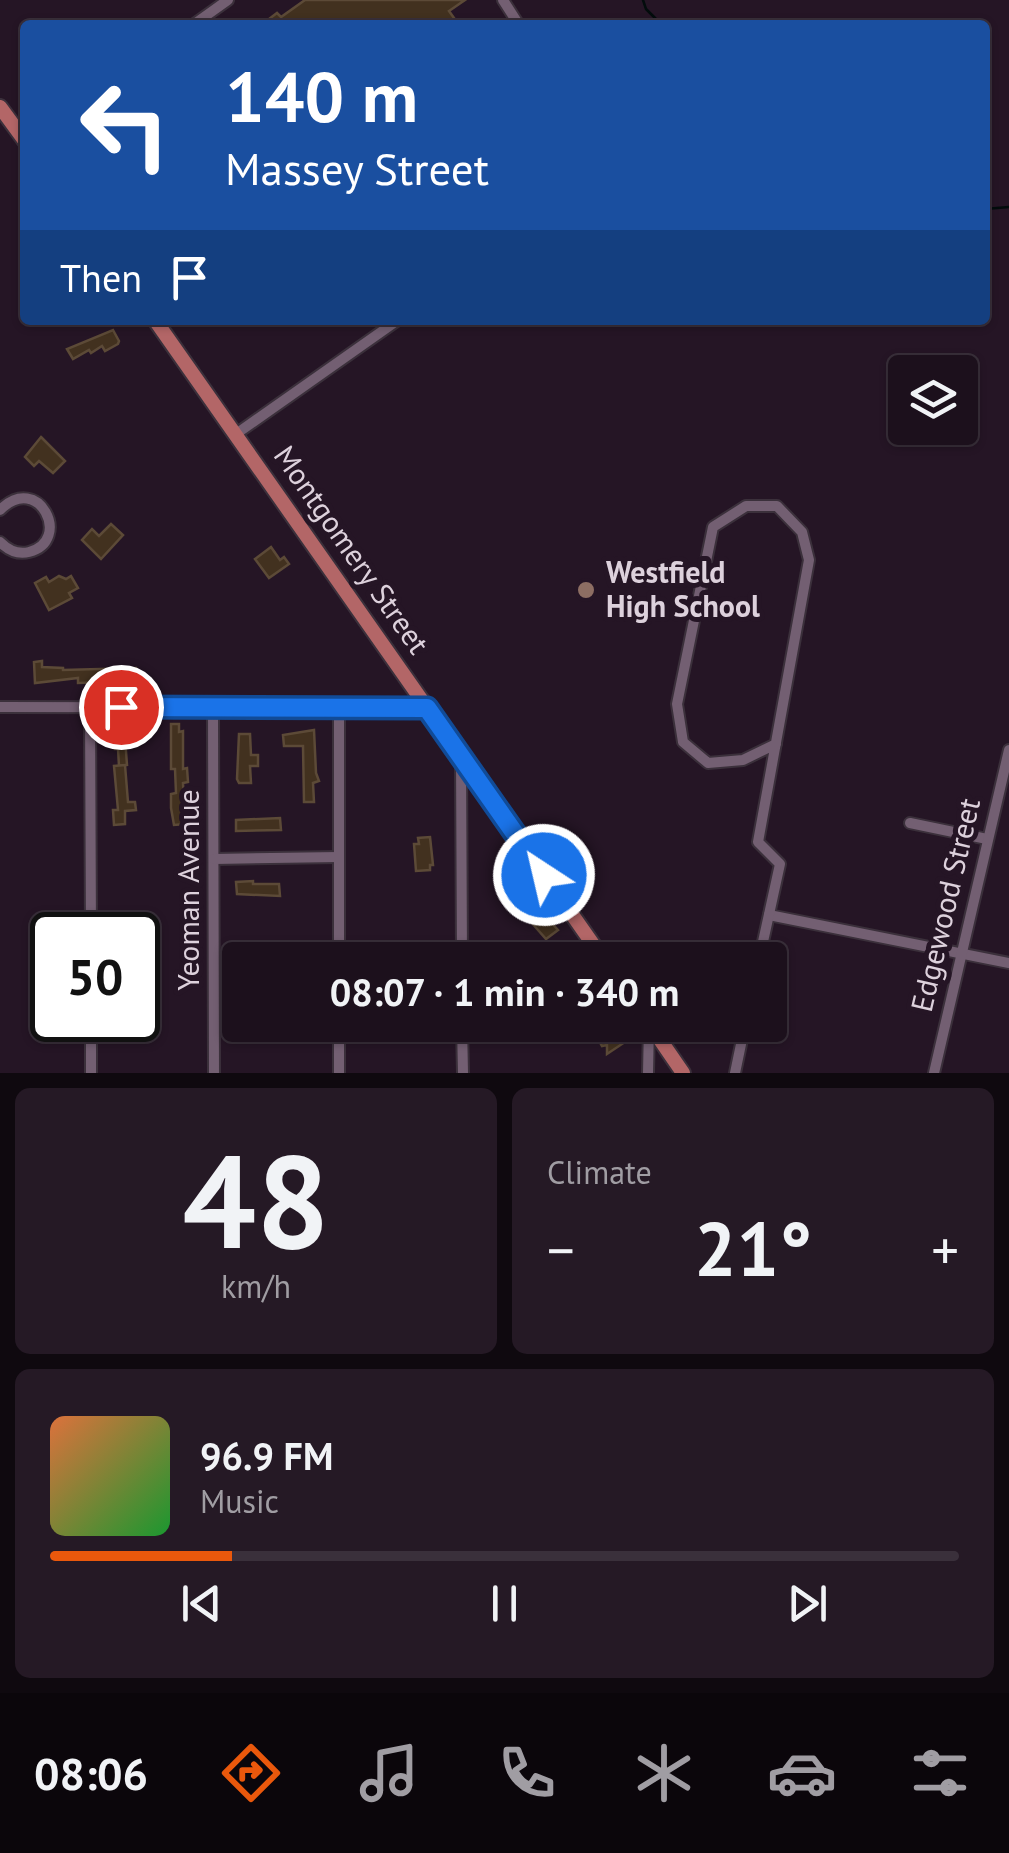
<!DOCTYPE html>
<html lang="en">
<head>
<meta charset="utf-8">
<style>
	body { margin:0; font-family:"PT Sans",sans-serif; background:#251925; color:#f1f3f6; height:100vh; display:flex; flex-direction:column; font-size:38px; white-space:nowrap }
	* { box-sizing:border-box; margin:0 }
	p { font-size:32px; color:#a09da3 }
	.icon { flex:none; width:55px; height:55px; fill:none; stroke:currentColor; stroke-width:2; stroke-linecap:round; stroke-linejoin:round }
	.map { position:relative; height:1073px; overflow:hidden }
	.details { display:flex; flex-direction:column; gap:15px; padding:15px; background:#0f090f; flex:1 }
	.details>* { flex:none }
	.top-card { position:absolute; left:20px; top:20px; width:970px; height:305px; border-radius:10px; box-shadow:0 2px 8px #0004,0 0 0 2px #3a303b; background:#1a4fa0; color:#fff; overflow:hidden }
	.fabs { position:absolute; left:888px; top:355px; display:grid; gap:20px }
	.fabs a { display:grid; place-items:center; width:90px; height:90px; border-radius:10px; background:#1c101c; box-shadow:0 2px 8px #0004,0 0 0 2px #3a303b; font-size:50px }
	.speed { position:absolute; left:30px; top:912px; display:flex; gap:20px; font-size:50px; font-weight:700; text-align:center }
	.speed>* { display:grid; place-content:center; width:130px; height:130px; border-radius:50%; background:#1c101c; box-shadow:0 2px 8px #0004,0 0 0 2px #3a303b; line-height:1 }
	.speed .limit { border:5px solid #111; border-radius:15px; background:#fff; color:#111 }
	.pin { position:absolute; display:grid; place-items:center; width:85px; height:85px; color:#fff; margin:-42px; border:5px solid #fff; border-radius:50%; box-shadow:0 2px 10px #0007 }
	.me { position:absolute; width:110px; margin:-55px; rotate:325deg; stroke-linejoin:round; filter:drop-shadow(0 0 8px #0008) }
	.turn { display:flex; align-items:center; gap:35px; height:210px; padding:0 40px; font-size:45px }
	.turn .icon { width:130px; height:130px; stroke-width:2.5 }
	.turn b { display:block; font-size:70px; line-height:85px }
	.then { display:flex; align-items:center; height:95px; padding:0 40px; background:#0003; gap:20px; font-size:38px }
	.big { font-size:75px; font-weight:700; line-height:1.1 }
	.details .tile { flex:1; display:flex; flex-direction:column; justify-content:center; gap:15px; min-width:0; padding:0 35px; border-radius:15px; background:#251925 }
	.details .dial { align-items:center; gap:0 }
	.dial b { font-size:130px; line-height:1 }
	.song { display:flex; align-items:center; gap:30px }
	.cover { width:120px; height:120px; border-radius:15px; background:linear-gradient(135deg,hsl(20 70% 55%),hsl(130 70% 35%)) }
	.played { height:10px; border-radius:5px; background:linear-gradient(90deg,#ea580c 20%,#3a303b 20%) }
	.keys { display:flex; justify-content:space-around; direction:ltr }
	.heat { display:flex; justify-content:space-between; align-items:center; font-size:55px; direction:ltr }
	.details .tiles { flex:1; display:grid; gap:15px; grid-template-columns:1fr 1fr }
	.tile:last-child { grid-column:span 2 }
	.trip { position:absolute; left:222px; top:942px; width:565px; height:100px; border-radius:10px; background:#1c101c; box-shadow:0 2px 8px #0004,0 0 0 2px #3a303b; font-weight:700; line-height:100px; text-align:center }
	.menu { display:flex; height:160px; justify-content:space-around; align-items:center; background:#0b060b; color:#a09da3 }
	.menu .icon { width:70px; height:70px }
	.menu .on { color:#ea580c }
	.menu b { font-size:45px; color:#f1f3f6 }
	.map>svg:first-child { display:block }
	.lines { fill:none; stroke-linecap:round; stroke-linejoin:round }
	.stream { stroke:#020c0c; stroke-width:2.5 }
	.building { fill:#42311f; stroke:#5c4a37; stroke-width:2.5 }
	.minor-casing { stroke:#3b303b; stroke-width:14 }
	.major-casing { stroke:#3b303b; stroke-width:18 }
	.minor { stroke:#735f72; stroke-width:10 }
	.major { stroke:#b36667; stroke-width:14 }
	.route-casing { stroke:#114b97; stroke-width:25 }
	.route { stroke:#1a73e8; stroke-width:18 }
	.education-dot { fill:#8d6e63; stroke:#251525; stroke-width:4 }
	.labels { text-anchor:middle; stroke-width:10; stroke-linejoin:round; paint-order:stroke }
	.street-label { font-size:30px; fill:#ddd1dc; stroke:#251525 }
	.poi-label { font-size:30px; font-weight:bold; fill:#ddd1dc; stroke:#251525; text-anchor:start }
</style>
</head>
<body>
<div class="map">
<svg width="1009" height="1073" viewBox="0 0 1009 1073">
	<rect width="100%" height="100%" fill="#251525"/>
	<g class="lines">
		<g class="stream">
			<path d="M643,0L646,9L662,25"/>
			<path d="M985,209L1009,207"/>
		</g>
	</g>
	<g class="building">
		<path d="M305,0H465L449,11L459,25H270L269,19L277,13L281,17Z"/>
		<path d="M113,330L119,341L118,344L105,351L102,346L91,353L89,350L73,359L67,349Z"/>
		<path d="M41,437L65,461L53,473L39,461L34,466L25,457Z"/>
		<path d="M111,524L123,535L101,559L82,540L92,529L99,536Z"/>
		<path d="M271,547L280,560L284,557L289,564L269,578L255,559Z"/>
		<path d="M59,576L66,579L71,576L78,588L69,593L72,598L49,610L35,583L46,577L49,582Z"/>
		<path d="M42,661V667L63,668V670L136,668L137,681L78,683V678L35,683L34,662Z"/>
		<path d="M171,724H179V732L183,731V769L187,768L188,782L183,783L185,824L174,825L171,808V794L176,793L175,769H171Z"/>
		<path d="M140,725L141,737L125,738L127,765L119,766L118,749H115V727Z"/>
		<path d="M314,730L316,773L319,781L313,783L314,802H304L303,746H284L283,735Z"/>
		<path d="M239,734H250L251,755H258V766H250L251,783H239L237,779Z"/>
		<path d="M125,765L128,802H135L136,810L125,811V824L114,825L113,810H118L114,766Z"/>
		<path d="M280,818L281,830L236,831V820Z"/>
		<path d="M430,837L433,865H430V870L416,871L414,844H419L418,838Z"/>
		<path d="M253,881V884H279L280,896L237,894L236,882Z"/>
		<path d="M534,896L543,908L540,910L558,930L546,939L523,913L529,908L525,903Z"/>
		<path d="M597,1025H613L625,1042L607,1054V1045L602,1046L592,1028Z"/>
	</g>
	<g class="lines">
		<defs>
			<g id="minor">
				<path d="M503,0L519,25"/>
				<path d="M193,25L228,0"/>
				<path d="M236,434L398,320"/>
				<path d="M0,510C39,471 73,541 29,552C17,555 8,550 0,542"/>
				<path d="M0,707L427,708"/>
				<path d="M90,707L91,935"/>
				<path d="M213,708L214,1073"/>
				<path d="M461,756L462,960"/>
				<path d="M910,823L987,839"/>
				<path d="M214,859L339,857"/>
				<path d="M769,915L1009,963"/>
				<path d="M339,960V708"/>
				<path d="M759,960L780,864L758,842L809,560L802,532L777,506H746L713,527L677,704L683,742L708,763L743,760L776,744"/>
				<path d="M91,1020V1073"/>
				<path d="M462,1025L463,1073"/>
				<path d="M339,1073V1025"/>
				<path d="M648,1073L649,1025"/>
				<path d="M735,1073L745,1025"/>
				<path d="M934,1073L1009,750"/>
			</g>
			<g id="major">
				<path d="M0,107L25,141"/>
				<path d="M155,320L604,960"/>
				<path d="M650,1025L683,1073"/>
			</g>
		</defs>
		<use href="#minor" class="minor-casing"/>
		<use href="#major" class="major-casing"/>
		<use href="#minor" class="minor"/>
		<use href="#major" class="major"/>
	</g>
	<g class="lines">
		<defs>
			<path id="route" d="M121,707L427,708L544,875"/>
		</defs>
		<use href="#route" class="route-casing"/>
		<use href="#route" class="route"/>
	</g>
	<circle class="education-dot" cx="586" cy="590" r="10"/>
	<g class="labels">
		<g class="street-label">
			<text transform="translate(351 550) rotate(55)" y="10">Montgomery Street</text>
			<text transform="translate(189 890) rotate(-90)" y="10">Yeoman Avenue</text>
			<text transform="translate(946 905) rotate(-77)" y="10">Edgewood Street</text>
		</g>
		<g class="poi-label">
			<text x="606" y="583">Westfield<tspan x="606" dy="34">High School</tspan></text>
		</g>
	</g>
</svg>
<div class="fabs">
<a><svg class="icon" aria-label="layers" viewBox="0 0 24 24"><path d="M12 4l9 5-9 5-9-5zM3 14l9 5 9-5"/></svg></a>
</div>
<div class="speed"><div class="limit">50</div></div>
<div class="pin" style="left:121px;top:707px;background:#d93025"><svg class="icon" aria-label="arrive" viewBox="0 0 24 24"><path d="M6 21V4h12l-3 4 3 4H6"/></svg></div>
<svg class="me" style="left:544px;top:875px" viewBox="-20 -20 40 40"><circle r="17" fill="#1a73e8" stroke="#fff" stroke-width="3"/><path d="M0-11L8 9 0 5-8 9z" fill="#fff"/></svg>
<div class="trip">08:07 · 1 min · 340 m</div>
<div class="top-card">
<div class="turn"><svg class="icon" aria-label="left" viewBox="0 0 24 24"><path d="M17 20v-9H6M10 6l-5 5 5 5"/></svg><div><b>140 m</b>Massey Street</div></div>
<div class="then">Then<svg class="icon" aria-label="arrive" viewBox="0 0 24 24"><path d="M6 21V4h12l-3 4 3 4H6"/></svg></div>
</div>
</div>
<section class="details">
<div class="tiles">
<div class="tile dial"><b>48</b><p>km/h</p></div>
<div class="tile"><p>Climate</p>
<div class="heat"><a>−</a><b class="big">21°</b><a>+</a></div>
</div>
<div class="tile">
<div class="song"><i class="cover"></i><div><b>96.9 FM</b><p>Music</p></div></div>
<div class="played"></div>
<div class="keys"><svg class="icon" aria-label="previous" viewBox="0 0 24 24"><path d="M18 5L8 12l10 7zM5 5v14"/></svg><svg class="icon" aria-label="pause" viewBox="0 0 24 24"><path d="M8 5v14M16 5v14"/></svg><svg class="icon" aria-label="next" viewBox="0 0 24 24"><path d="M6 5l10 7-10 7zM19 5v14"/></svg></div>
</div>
</div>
</section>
<nav class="menu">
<b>08:06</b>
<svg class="icon on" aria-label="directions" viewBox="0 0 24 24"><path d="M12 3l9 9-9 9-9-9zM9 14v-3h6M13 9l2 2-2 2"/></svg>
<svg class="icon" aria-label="music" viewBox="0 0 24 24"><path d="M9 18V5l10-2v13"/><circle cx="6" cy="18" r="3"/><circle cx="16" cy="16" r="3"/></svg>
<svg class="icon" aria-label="phone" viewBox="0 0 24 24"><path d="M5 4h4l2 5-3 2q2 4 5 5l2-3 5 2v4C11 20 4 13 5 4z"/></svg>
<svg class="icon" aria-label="climate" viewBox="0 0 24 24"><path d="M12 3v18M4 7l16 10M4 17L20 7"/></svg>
<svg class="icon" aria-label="car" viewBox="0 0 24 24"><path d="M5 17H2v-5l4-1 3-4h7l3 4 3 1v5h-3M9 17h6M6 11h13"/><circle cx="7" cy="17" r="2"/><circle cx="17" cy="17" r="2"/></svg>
<svg class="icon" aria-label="filters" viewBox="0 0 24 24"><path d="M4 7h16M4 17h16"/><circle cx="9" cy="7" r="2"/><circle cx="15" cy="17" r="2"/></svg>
</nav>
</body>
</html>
